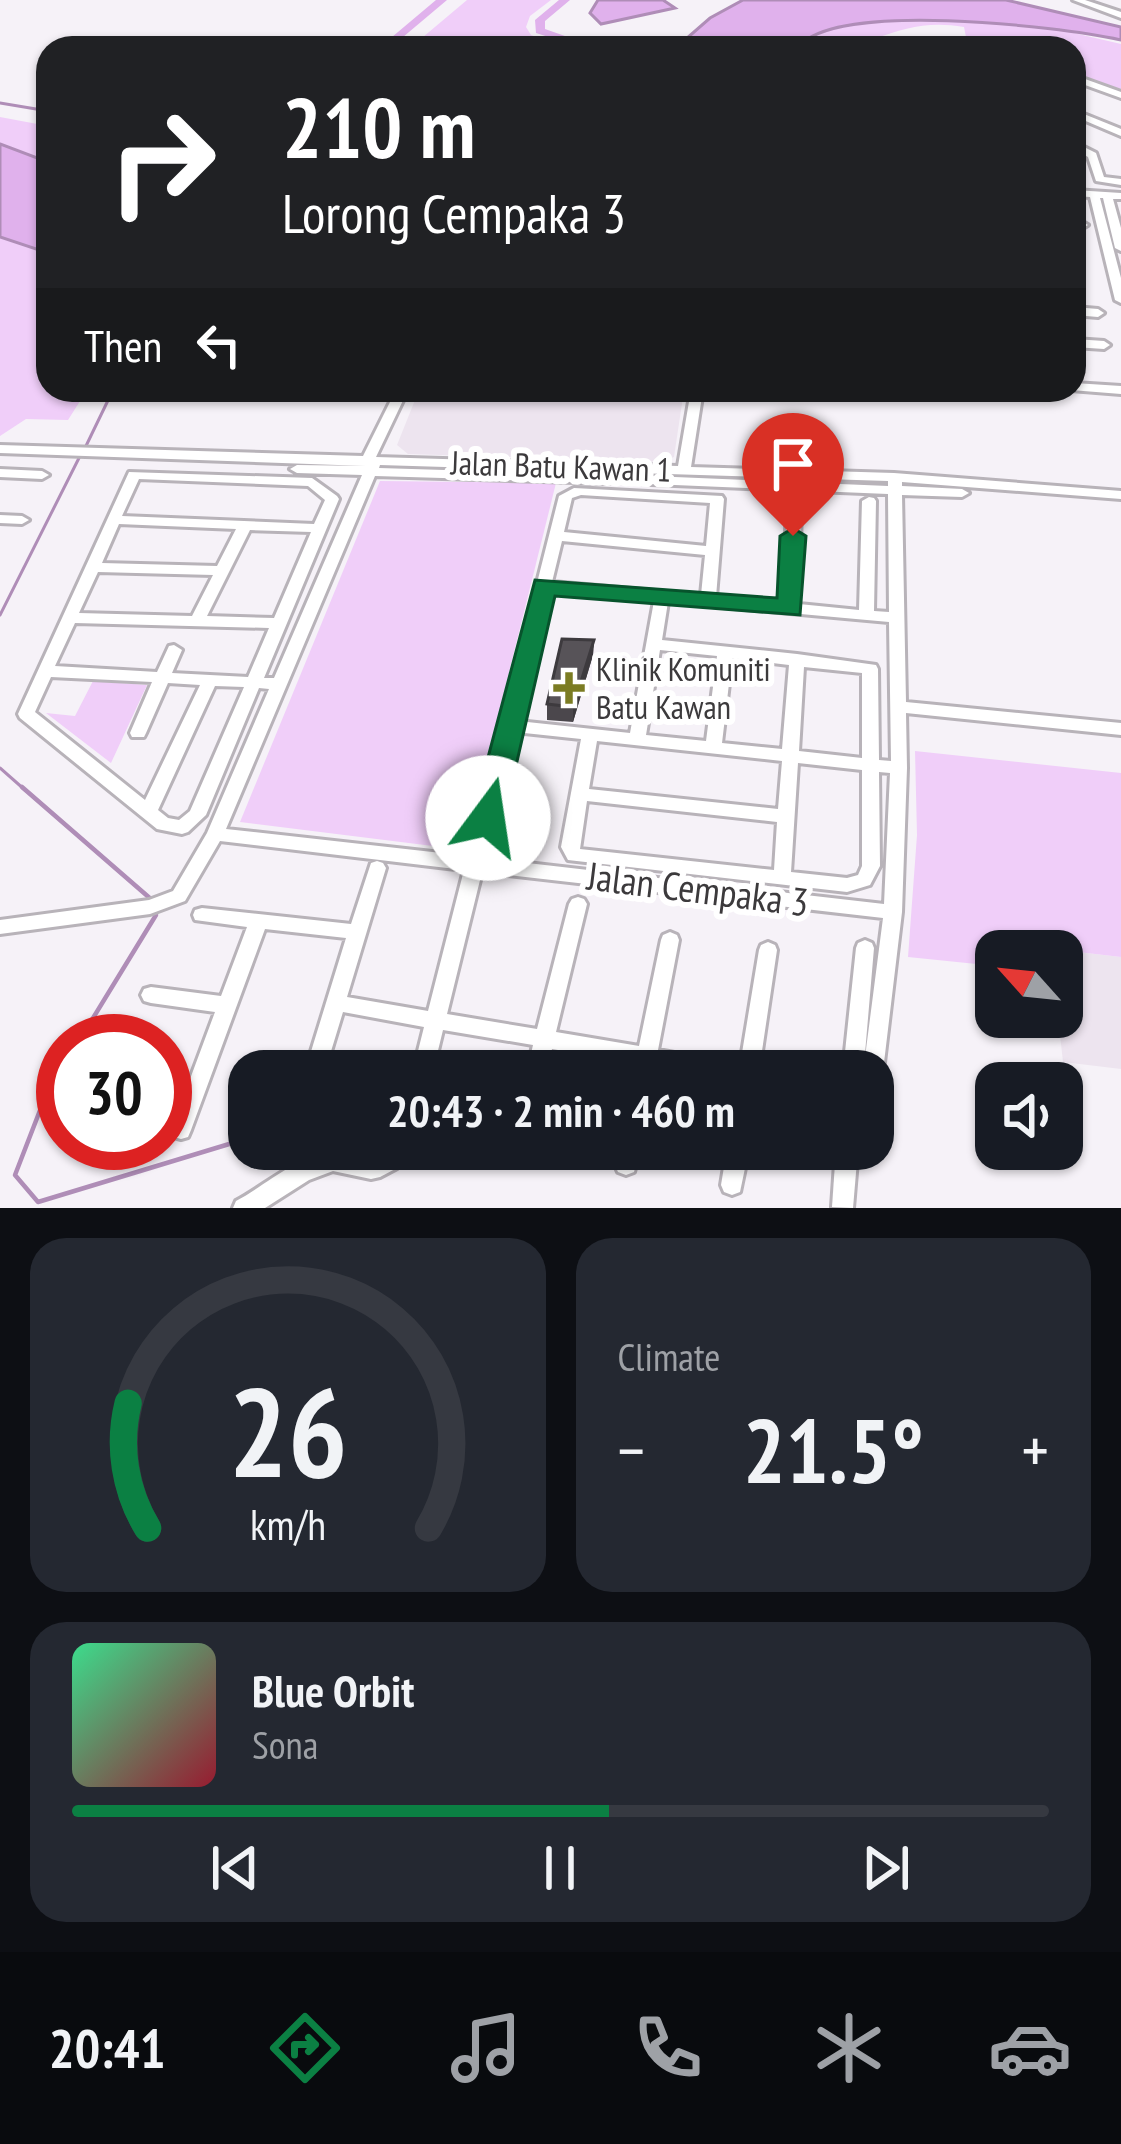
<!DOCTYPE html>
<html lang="en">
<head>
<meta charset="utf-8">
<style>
	body { margin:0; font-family:"PT Sans Narrow",sans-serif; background:#242831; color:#f1f3f6; height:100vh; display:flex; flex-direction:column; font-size:45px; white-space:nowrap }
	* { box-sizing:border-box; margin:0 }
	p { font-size:39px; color:#9ea1a6 }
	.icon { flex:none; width:66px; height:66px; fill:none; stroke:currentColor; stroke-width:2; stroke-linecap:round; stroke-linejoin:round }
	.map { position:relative; height:1208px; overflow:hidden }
	.panel { display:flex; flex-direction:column; gap:30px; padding:30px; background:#0d0f14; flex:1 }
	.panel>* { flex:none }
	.guide { position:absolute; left:36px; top:36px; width:1050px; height:366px; border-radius:36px; box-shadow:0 3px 9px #0004; background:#202124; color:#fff; overflow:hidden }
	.needle { width:78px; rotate:297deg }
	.fabs { position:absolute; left:975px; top:930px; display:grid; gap:24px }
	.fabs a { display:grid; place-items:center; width:108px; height:108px; border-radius:24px; background:#171b24; box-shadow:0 3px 9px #0004; font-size:60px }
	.speed { position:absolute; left:36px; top:1014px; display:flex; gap:24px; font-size:60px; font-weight:700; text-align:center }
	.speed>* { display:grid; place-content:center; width:156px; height:156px; border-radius:50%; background:#171b24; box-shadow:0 3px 9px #0004; line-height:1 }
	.speed .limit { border:18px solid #d22; background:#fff; color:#111 }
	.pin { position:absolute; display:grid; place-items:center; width:102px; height:102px; color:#fff; margin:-123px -51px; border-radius:50% 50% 50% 0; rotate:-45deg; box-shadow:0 0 12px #0007 }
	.pin .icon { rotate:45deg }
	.me { position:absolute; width:132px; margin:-66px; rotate:14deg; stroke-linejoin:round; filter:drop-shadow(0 0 9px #0008) }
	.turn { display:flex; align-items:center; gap:42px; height:252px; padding:0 48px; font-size:54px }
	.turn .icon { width:156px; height:156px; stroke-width:2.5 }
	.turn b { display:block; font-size:84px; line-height:102px }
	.then { display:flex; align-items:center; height:114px; padding:0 48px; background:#0003; gap:24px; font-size:45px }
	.big { font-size:90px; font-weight:800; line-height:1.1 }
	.panel .card { flex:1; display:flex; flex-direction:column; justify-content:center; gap:18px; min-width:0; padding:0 42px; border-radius:36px; background:#242831 }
	.panel .dial { align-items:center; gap:0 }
	.dial svg { height:312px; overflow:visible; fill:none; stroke:#363941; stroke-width:7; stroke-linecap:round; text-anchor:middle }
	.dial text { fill:#f1f3f6; stroke:none }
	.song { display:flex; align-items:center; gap:36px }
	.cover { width:144px; height:144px; border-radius:18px; background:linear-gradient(135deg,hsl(150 70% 55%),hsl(350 70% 35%)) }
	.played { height:12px; border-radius:6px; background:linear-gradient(90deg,#0b8043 55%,#363941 55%) }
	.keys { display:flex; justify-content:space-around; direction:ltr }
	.heat { display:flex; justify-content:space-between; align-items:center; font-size:66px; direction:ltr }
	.panel .tiles { flex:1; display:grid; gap:30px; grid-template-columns:1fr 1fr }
	.card:last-child { grid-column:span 2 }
	.trip { position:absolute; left:228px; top:1050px; width:666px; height:120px; border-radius:36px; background:#171b24; box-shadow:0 3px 9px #0004; font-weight:800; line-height:120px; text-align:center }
	.tabs { display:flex; height:192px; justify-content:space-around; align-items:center; background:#090b0e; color:#9ea1a6 }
	.tabs .icon { width:84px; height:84px }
	.tabs .active { color:#0b8043 }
	.tabs b { font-size:54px; color:#f1f3f6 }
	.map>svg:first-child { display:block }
	.built { fill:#ede4ef }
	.green { fill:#f0cef9 }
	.water { fill:#e0b1ec; stroke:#af8db7; stroke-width:3 }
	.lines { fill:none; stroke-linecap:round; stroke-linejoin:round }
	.stream-far1 { stroke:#af8db7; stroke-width:3 }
	.stream { stroke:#af8db7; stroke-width:4.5 }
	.river { fill:#e0b1ec; fill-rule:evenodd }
	.minor-casing { stroke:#b8b3b9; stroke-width:6 }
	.minor { fill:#fff; fill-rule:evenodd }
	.wall { fill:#4b474c }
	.shaded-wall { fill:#3d3a3e }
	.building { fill:#575358; stroke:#3d3a3e; stroke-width:3 }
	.route { fill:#0b8043; stroke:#07532c; stroke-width:3 }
	.poi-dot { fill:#7b7c23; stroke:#fff; stroke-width:4.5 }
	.labels { text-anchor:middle; stroke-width:12; stroke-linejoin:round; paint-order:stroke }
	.street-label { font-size:33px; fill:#3c3a3c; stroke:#fff }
	.poi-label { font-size:33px; fill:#3c3a3c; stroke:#fff; text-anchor:start }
	.near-street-label { font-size:39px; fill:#3c3a3c; stroke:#fff }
</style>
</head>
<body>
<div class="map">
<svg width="1121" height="1208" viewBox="0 0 1121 1208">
	<rect width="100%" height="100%" fill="#f6f2f8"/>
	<g class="built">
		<path d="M419,390H684L674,457L661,462L408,454L397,445Z"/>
		<path d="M1051,949L1121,957V1069L1063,1062L1058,1017L1062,951Z"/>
	</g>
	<g class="green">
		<path d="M467,0H551L530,16L526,27L531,35L566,48H410Z"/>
		<path d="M880,9L1044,26L1121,44V89L1078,76L1074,48H977L967,42L964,27C930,21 906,27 874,39L883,48H798C812,17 849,14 880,9Z"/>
		<path d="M0,117L48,126V162L0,144Z"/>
		<path d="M0,237L48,253V390H87L68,420L26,419L0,436Z"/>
		<path d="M380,481L556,483L465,850L240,822Z"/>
		<path d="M93,681L147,685L111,763L46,713L75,716Z"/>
		<path d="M915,751L1121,773V957L1052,949L996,951V966L908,957L917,835Z"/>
	</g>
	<g class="water">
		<path d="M598,0H663L675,8L601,24L590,13Z"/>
		<path d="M743,0H1006L1121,27V40C1056,26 832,0 798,48H622L678,46L710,18Z"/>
		<path d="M0,144L48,162V253L0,237Z"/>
	</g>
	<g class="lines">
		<g class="stream-far1">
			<path d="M0,103L48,111"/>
			<path d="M85,448L113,390"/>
			<path d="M0,615L80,456"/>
			<path d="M0,768L25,790"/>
		</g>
		<g class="stream">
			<path d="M22,787L152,900"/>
			<path d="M79,1041L156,915L154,909"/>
			<path d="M63,1068L44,1100L15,1175L38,1202L249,1138"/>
		</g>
		<g class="river">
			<path d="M436,0H447L390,48H379Z"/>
			<path d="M559,0H570L545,21V29L599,48H583L536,33L535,20Z"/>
		</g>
		<defs>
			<g id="minor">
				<path d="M1073,0H1085L1121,12V18Z"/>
				<path d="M1074,75L1121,92V98L1074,81Z"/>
				<path d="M1074,110L1121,129V136L1074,116Z"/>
				<path d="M1074,142L1096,153L1104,177L1121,179V185L1096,181L1088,157L1074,149Z"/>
				<path d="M1074,190L1121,193V199H1113L1121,228V251L1115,248L1103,198H1100L1121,278V303L1115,300L1090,197L1074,196Z"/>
				<path d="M1074,222H1083L1088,225L1083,228H1074Z"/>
				<path d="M1074,307L1098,309L1104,313L1098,317L1074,315Z"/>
				<path d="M1074,339L1104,341L1110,345L1104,349L1074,347Z"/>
				<path d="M1074,383L1121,386V394L1071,390H1074Z"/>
				<path d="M396,390H408L376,457L678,466L691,390H703L691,467L894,473L1121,491V499L902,482V486L962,489L969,493L962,497L902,495L906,702L1121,723V735L906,713L907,768L902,912L883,1071L880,1077L873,1080V1071H843L856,948L858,943L865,940L872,943L874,948L864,1065L883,918L482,872L447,1014L537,1029L569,904L572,899L578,897L584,899L587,904L556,1032L639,1046L661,940L663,935L670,932L677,935L679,940L658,1050L740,1065L759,950L761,945L768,942L775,945L777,950L759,1071H682L655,1066L654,1071H634L636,1063L552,1049L547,1071H527L533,1045L443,1030L433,1071H413L424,1027L343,1012L325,1071H305L346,938L265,929L191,1130L188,1137L181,1139L174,1137L171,1130L215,1012L151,1003L144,1001L141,995L144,989L151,987L221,996L247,927L195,920L193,915L195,910L202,908L351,924L371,863L377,861L383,863L386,868L347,997L428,1011L464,870L220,841L185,901L150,914L0,934V920L149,900L173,891L207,833L269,689L259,688L206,815L188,832L182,834L157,829L20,718L18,714L129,472L312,478L337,496L339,499L264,678H274L362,475L297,473L290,469L297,465L366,466L0,453V445L363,456ZM380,465L888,481V486L651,476L644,480L651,484L888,494L889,612L874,611L876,501L874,498L869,497L862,501L859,610L799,604L801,499L799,496H789L787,499L784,603L716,597L724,499L722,496L574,488L559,496L468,856L226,829L375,476L609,483L616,479L609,475L379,468ZM139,479L308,486L325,500L314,524L122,516ZM581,495L710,503L706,546L564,532L572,498ZM119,524L236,529L217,566L102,563ZM250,530L311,532L274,618L207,616ZM562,541L705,555L701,595L552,582ZM98,572L213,575L192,616L79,613ZM550,591L654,601L630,733L518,721ZM668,602L889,622L891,761L879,760L878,669L876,665L797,654L662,640ZM75,623L269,628L248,677L172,673L182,650L174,645L169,646L157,672L55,666ZM660,650L717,656L706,741L646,735ZM732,658L789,665L782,749L722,743ZM804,667L862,673V758L799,751ZM51,677L152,682L130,733L132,737H144L146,733L168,683L200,685L145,800L35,712ZM215,686L244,687L190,811L179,820L168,818L158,810ZM515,732L581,739L561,847L568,860L847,892L870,885L880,866L879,772L890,773L884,904L485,858ZM597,741L782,761L778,809L589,789ZM798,763L862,770V866L858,875L847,878L791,872ZM587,801L777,822L774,870L580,849Z"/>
				<path d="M0,469L42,471L49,475L42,479L0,477Z"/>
				<path d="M0,515L22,516L29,520L22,524L0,523Z"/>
				<path d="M387,1149H411L397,1168L380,1177L371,1179L333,1171L309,1180L265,1208H233L236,1201C266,1185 298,1155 332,1152C355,1150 366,1169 387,1149Z"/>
				<path d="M618,1149H640L634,1172L626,1175L618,1172L615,1165Z"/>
				<path d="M727,1149H749L740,1192L732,1195L724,1192L721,1185Z"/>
				<path d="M836,1149H858L853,1208L832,1207Z"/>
			</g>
		</defs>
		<use href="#minor" class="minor-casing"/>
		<use href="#minor" class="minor"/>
	</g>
	<path class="wall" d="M594,640L593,655L573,722L547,720V704Z"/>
	<path class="shaded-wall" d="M594,640L593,655L573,722V707Z"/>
	<path class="building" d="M562,639L594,640L573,707L547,704Z"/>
	<path class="route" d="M793,528L806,536L800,615L555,596L504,818L488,829L477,826L472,818L535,580L777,598L780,536Z"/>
	<path class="poi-dot" d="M563 670h12v12h12v12h-12v12h-12v-12h-12v-12h12z"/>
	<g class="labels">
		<g class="street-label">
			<text transform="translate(561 466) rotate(2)" y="12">Jalan Batu Kawan 1</text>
		</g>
		<g class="poi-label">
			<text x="596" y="681">Klinik Komuniti<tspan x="596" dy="38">Batu Kawan</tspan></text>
		</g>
		<g class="near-street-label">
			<text transform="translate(698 889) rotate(7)" y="14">Jalan Cempaka 3</text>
		</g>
	</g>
</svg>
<div class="fabs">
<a><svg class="needle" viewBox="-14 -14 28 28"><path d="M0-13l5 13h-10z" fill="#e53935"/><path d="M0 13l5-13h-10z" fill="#9ea1a6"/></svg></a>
<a><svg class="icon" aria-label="sound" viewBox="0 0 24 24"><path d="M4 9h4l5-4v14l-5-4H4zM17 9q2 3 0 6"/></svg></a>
</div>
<div class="speed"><div class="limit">30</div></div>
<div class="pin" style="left:793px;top:536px;background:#d93025"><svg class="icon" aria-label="arrive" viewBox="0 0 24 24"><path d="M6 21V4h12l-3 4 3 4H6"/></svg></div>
<svg class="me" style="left:488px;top:818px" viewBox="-20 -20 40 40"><circle r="19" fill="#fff"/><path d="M0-13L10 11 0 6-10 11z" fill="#0b8043"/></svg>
<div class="trip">20:43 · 2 min · 460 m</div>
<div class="guide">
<div class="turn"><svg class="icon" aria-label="right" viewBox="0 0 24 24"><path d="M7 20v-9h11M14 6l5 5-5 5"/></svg><div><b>210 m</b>Lorong Cempaka 3</div></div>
<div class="then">Then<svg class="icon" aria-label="left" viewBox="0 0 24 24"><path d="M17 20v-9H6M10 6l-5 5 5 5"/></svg></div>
</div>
</div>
<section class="panel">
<div class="tiles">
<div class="card dial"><svg viewBox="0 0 100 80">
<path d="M14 69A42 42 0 1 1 86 69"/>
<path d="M14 69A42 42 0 0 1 9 37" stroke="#0b8043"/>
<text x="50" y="56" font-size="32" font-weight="700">26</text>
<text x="50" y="72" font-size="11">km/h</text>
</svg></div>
<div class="card"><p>Climate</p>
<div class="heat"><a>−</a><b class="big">21.5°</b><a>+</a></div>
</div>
<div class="card">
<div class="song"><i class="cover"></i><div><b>Blue Orbit</b><p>Sona</p></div></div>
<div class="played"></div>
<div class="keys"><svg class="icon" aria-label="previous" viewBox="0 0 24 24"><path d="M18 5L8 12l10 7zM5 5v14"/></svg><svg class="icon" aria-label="pause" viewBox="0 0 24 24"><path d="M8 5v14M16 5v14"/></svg><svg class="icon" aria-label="next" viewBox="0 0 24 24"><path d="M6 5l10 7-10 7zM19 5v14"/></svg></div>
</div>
</div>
</section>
<nav class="tabs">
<b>20:41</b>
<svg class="icon active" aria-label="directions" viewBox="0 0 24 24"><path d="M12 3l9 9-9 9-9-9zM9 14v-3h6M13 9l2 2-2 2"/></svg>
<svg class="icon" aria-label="music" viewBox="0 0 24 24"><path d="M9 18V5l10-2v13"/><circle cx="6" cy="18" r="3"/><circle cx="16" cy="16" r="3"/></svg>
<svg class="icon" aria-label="phone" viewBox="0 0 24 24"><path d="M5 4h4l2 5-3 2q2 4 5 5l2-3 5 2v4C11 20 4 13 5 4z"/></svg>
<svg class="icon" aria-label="climate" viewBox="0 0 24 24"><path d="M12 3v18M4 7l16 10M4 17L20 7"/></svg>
<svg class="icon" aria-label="car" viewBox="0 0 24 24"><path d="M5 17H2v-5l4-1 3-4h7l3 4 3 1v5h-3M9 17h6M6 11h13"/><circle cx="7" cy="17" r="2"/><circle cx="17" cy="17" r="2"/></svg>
</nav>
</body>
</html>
